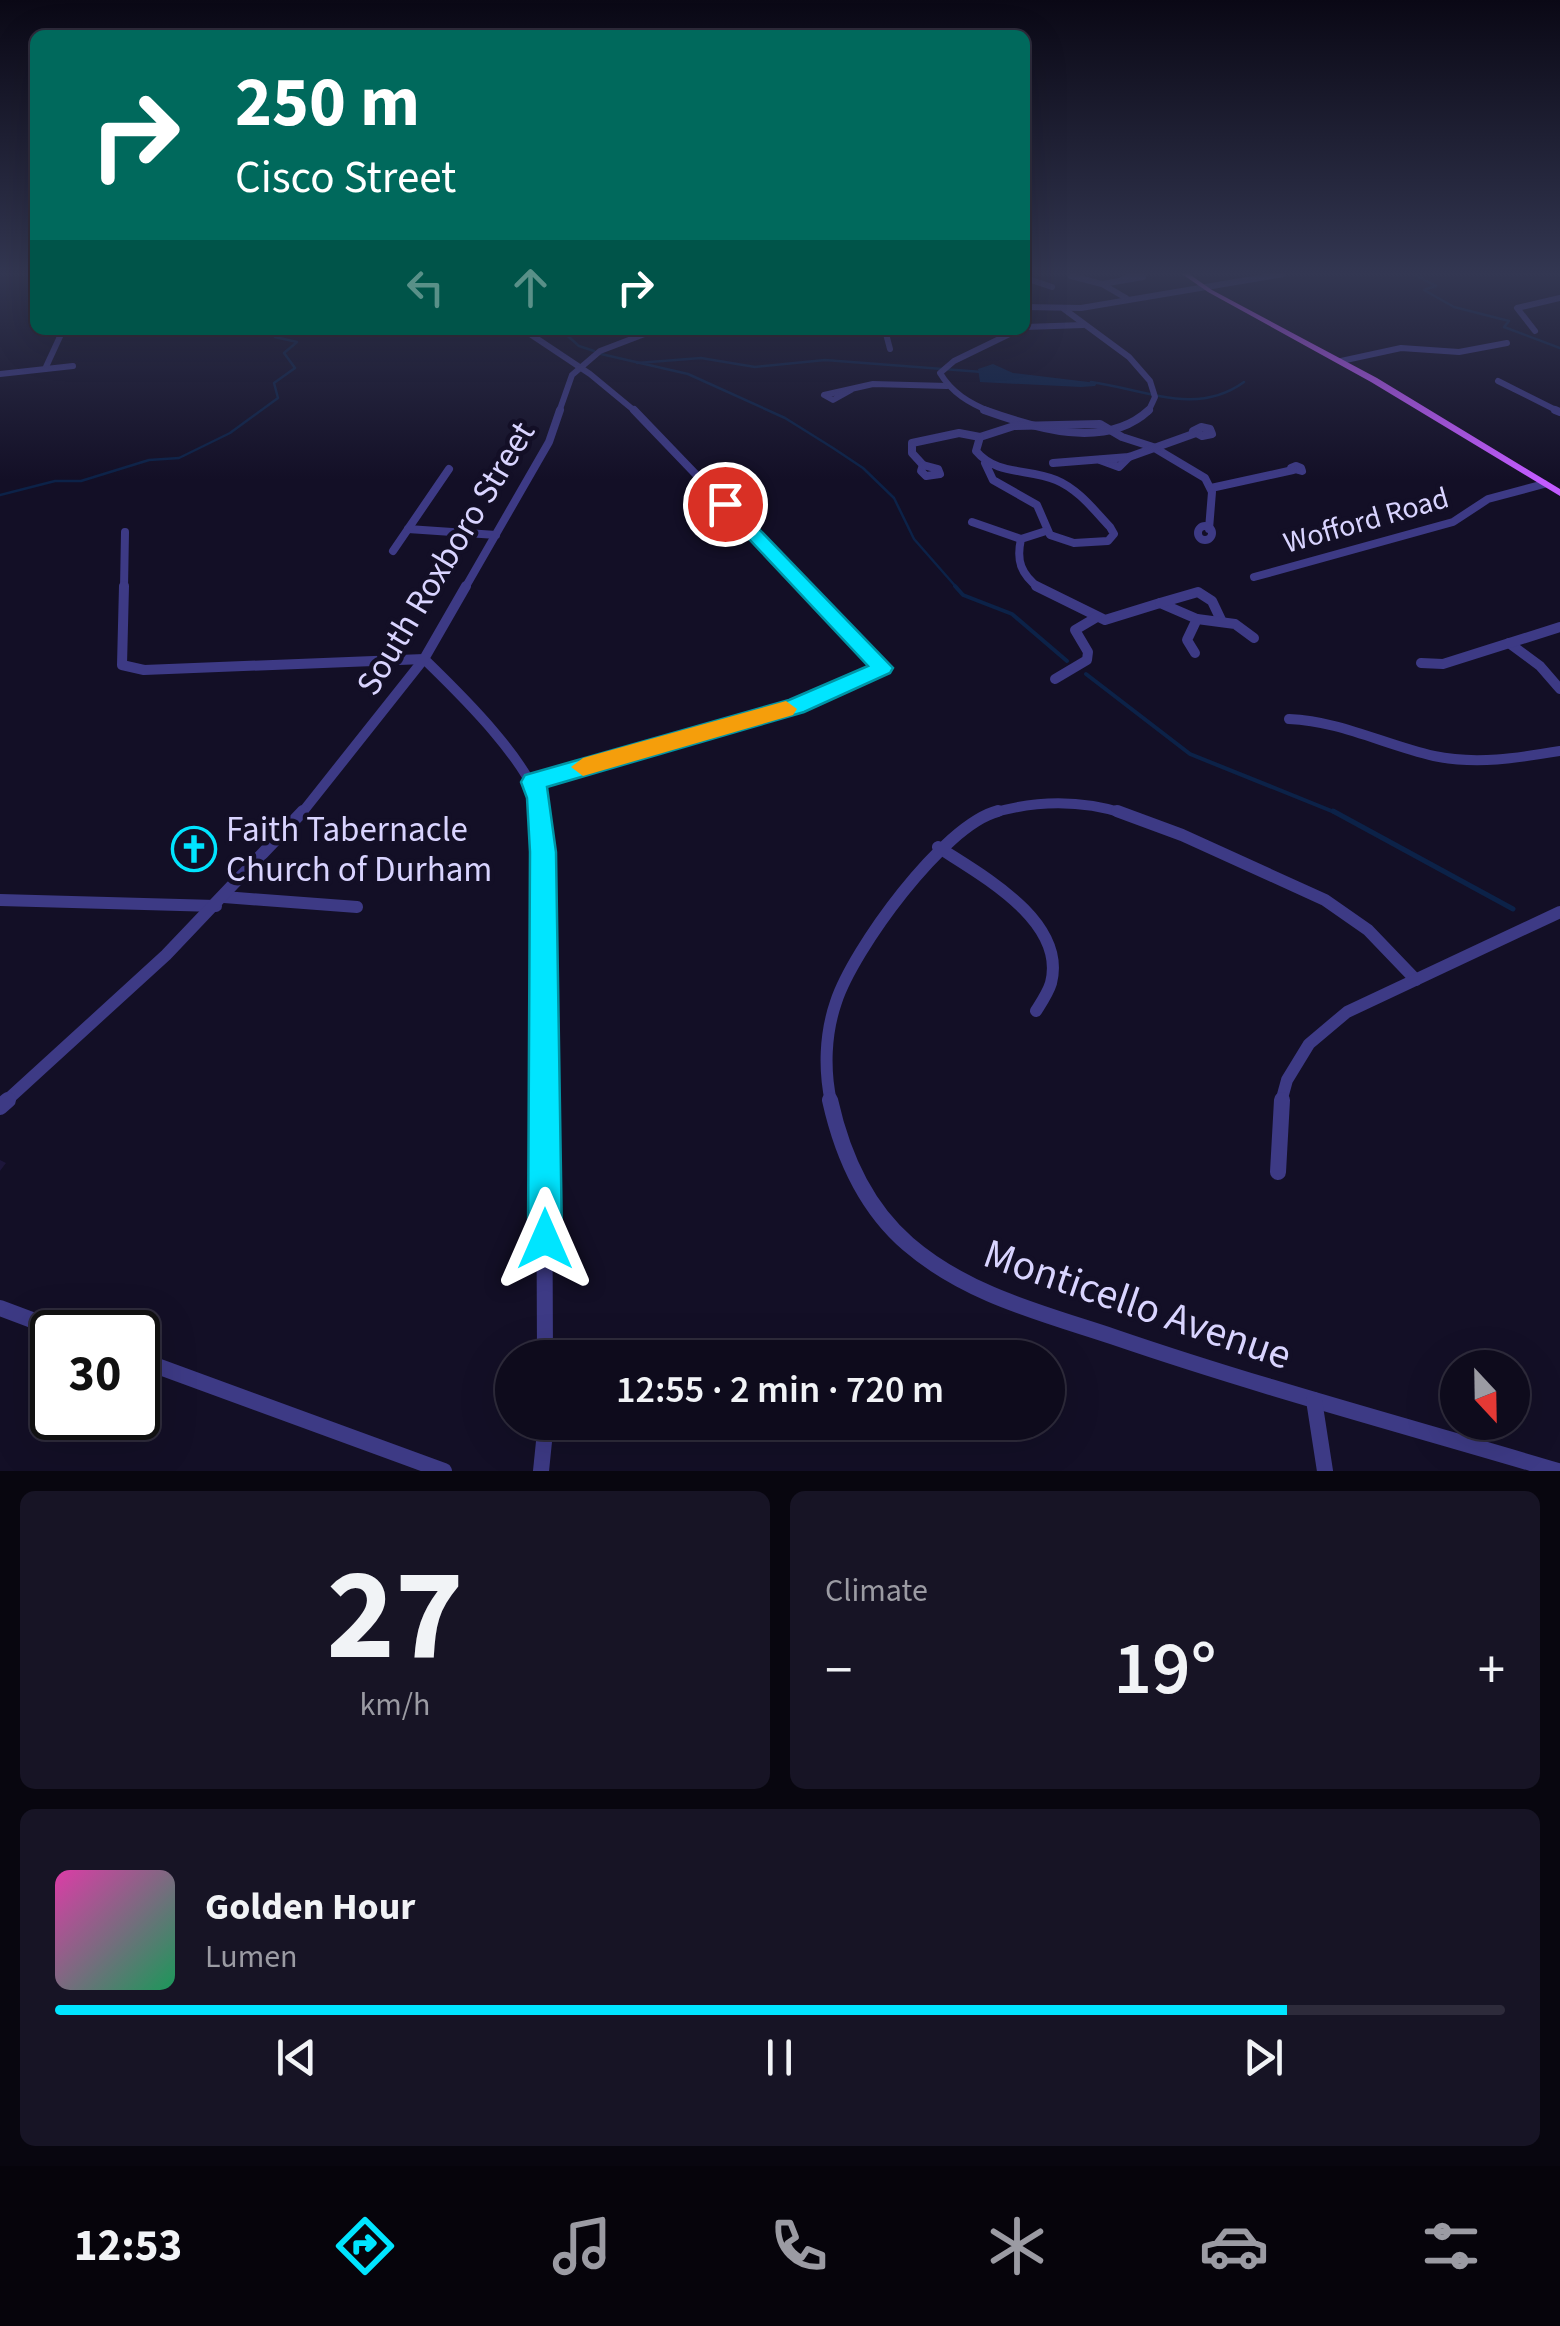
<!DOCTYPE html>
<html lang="en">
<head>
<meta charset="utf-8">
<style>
	body { margin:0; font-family:"Source Sans 3",sans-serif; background:#171425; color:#f1f3f6; height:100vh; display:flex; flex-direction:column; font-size:38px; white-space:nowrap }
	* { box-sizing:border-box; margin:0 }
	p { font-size:32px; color:#9b9ba3 }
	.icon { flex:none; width:55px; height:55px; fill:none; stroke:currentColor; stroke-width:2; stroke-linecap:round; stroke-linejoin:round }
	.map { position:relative; height:1471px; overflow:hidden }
	.drawer { display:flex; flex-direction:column; gap:20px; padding:20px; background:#08060f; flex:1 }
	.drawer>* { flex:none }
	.top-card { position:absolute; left:30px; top:30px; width:1000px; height:305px; border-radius:15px; box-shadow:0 10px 40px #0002,0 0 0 2px #2e2b3b; background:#00695c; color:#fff; overflow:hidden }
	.needle { width:65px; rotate:158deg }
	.buttons { position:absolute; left:1440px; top:1350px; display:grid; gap:20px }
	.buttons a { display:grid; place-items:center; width:90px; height:90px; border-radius:50%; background:#0e0b1c; box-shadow:0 10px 40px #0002,0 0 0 2px #2e2b3b; font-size:50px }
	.speed { position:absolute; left:30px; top:1310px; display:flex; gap:20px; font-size:50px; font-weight:700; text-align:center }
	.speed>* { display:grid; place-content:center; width:130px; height:130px; border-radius:50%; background:#0e0b1c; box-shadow:0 10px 40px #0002,0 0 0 2px #2e2b3b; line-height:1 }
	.speed .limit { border:5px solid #111; border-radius:15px; background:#fff; color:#111 }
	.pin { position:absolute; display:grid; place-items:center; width:85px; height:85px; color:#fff; margin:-42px; border:5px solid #fff; border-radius:50%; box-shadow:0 2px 10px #0007 }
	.me { position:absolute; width:110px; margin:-55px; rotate:0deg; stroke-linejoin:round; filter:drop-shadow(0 0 8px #0008) }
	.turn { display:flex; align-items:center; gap:35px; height:210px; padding:0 40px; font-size:45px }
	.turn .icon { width:130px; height:130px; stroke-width:2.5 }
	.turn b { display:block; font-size:70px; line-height:85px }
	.lanes { display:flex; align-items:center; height:95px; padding:0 40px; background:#0003; justify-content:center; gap:50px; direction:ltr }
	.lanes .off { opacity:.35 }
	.big { font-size:75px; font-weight:600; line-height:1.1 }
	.drawer .card { flex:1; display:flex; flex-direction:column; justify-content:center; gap:15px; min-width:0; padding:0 35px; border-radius:15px; background:#171425 }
	.drawer .dial { align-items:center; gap:0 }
	.dial b { font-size:130px; line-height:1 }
	.song { display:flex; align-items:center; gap:30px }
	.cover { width:120px; height:120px; border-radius:15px; background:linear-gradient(135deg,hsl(320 70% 55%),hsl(150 70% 35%)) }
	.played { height:10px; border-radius:5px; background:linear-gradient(90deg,#00e5ff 85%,#2e2b3b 85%) }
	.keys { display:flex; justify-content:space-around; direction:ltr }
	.heat { display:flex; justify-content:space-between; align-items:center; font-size:55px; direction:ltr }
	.drawer .tiles { flex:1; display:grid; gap:20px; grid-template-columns:1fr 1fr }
	.card:last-child { grid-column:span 2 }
	.trip { position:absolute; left:495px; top:1340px; width:570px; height:100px; border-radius:50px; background:#0e0b1c; box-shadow:0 10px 40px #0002,0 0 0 2px #2e2b3b; font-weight:600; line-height:100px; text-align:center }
	.tab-bar { display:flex; height:160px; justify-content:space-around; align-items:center; background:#06040b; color:#9b9ba3 }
	.tab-bar .icon { width:70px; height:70px }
	.tab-bar .current { color:#00e5ff }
	.tab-bar b { font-size:45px; color:#f1f3f6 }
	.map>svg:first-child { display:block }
	.water { fill:#0c2248 }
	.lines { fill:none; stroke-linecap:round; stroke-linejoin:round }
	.stream-far2 { stroke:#0c2248; stroke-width:2.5 }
	.stream-far1 { stroke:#0c2248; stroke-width:4 }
	.stream { stroke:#0c2248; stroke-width:5 }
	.minor-far4 { stroke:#3d3a85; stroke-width:6 }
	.minor-far3 { stroke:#3d3a85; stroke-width:8 }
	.minor-far2 { stroke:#3d3a85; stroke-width:10 }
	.minor-far1 { stroke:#3d3a85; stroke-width:12 }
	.minor { stroke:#3d3a85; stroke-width:16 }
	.major { fill:#c25bff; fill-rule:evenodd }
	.shaded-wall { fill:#1d163a }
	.route { fill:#00e5ff; stroke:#0095a6; stroke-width:2.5 }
	.slow { fill:#f59e0b }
	.labels { text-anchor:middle; stroke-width:9; stroke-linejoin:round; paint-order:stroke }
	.far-street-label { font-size:30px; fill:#d9d4ff; stroke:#130f26 }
	.street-label { font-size:35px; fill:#d9d4ff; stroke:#130f26 }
	.poi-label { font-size:35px; fill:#d9d4ff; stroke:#130f26; text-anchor:start }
	.near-street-label { font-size:42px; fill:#d9d4ff; stroke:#130f26 }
</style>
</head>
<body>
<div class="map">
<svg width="1560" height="1471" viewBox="0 0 1560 1471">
	<rect width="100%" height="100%" fill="#130f26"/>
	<path class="water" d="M993,364L1013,373L1097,383L1095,386L1081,387L980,382L978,369Z"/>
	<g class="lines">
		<g class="stream-far2">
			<path d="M1413,274L1436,286"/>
			<path d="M1436,286L1424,290L1454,307L1509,321L1504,327L1560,348"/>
			<path d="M561,330L579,346L594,351"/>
			<path d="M601,354L688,374L785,418L833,448L863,468L894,498L914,539L957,588"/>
			<path d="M637,363L701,358L755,367L825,360L982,372"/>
			<path d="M1091,382C1144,389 1196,417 1244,382"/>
			<path d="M0,495L55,481H81L149,460L179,458L230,433L278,398L274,383L295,368L284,353L297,342L275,337L292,330"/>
		</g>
		<g class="stream-far1">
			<path d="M955,586L963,595L1012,614L1067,661"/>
			<path d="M1086,674L1190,754L1339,814"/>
		</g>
		<path class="stream" d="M1333,811L1513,909"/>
		<g class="minor-far4">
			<path d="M1071,276L1102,284L1126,298"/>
			<path d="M1025,278L1052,287"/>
			<path d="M1102,284L1143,277L1136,274L1123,279"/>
			<path d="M1025,307L1081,308L1283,274"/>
			<path d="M1064,309L1129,357L1150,381L1155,397L1148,412"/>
			<path d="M1025,327L1083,325"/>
			<path d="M524,330L590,374L636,412"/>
			<path d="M885,330L890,349"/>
			<path d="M909,330H951"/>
			<path d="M1535,331L1517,308L1560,298"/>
			<path d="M1341,361L1401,348L1459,352L1507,343"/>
			<path d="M45,369L63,330"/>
			<path d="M0,374L73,366"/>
			<path d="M1498,381L1560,412"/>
			<path d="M851,390L833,400L824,395L873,384L947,386"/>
			<path d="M559,412L572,375L600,351L655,330"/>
			<path d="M991,412C969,403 952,393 940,373L954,361L1018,330"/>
		</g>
		<g class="minor-far3">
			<path d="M634,410L805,588"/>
			<path d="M984,410C1034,428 1105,451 1149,410"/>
			<path d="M1555,410L1560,412"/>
			<path d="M1201,427L1210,429L1212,434L1202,436L1193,431Z"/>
			<path d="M1100,460L1119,467L1129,457"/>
			<path d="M985,463L993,480L1037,505L1050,535L1074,543L1108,541L1114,534L1110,527C1094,510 1078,489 1056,480C1028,468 997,476 976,451L980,437L1014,426L1100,424L1122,437L1153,447L1205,478L1212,492L1209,529"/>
			<path d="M1053,463L1129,457L1196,433"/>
			<path d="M923,465L912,453V443L959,433L980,437"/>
			<path d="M923,465L938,469L940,474L926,476L921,471Z"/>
			<path d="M1296,466L1301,468L1302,471L1291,468Z"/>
			<path d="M1211,488L1293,470"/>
			<path d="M972,522L1021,539"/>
			<circle cx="1205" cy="533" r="7"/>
			<path d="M408,529L496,535"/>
			<path d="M393,551L449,469"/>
			<path d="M1254,577L1453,522L1488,499L1544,484"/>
			<path d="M124,588L125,532"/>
			<path d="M465,588L549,442L560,410"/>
			<path d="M1039,588C1021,574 1016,561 1021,539L1046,531"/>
		</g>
		<g class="minor-far2">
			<path d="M124,586L122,665L144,670L424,659C457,691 538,769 541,814"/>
			<path d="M1036,586L1105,620L1160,603L1197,619"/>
			<path d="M1160,603L1198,592L1212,601L1221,620"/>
			<path d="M1509,643L1540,666L1560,689"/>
			<path d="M1195,653L1187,640L1197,619L1235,624L1254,638"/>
			<path d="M1421,663L1443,664L1560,627"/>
			<path d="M1055,679L1087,660L1088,652L1075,630L1097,617"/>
			<path d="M1289,719C1340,721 1385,745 1434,756C1476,765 1518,758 1560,751"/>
			<path d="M533,782L796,706L882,668L803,586"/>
			<path d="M301,814L424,659L466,586"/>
			<path d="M989,814C1035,800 1079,799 1126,814"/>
		</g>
		<g class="minor-far1">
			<path d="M541,811L544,1102"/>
			<path d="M1117,811L1182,835L1325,900L1368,930L1416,980"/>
			<path d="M938,847C981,875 1067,921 1051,983C1048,993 1041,1003 1036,1011"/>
			<path d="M224,897L357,907"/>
			<path d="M0,900L216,906"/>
			<path d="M5,1102L166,955L303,811"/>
			<path d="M831,1102C824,1070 825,1034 836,1002C853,950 943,825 998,811"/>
			<path d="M1281,1102L1287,1080L1309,1044L1347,1012L1560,912"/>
		</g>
		<g class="minor">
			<path d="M544,1100L545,1358"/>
			<path d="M830,1100C842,1154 865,1207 908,1244C967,1295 1042,1313 1114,1337C1260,1387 1410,1427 1558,1471"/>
			<path d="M0,1107L8,1100"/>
			<path d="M1278,1172L1282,1100"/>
			<path d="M0,1308L64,1332"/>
			<path d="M138,1359L444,1471"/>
			<path d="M1314,1400L1325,1471"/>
			<path d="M541,1471L546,1422"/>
		</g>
		<path class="major" d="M1182,274H1189L1212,290L1377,378L1560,489V496L1371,382L1208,292Z"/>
	</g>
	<path class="shaded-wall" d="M0,1160L6,1163L0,1171Z"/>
	<linearGradient id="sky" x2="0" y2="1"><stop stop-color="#0a0815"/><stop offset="0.57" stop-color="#333752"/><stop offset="1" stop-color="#333752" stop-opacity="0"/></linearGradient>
	<rect width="1560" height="480" fill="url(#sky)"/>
	<path class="route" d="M725,499L731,500L893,668L890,673L804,712L547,787L556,852L562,1239L557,1251L545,1256L533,1251L528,1239L530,852L527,798L521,782L525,775L789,700L868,666L719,507V500Z"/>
	<path class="slow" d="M786,701L797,709L793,715L583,776L571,767L583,758Z"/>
	<defs>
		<symbol id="church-ring" viewBox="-11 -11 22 22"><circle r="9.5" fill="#130f26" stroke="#00e5ff" stroke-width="1.5"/><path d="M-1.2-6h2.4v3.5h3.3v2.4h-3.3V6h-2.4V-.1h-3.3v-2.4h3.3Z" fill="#00e5ff"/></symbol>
	</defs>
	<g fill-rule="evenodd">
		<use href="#church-ring" x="169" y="824" width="50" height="50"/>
	</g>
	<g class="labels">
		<g class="far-street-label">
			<text transform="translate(1366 520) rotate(-16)" y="10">Wofford Road</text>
		</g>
		<g class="street-label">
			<text transform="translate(445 558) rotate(-59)" y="12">South Roxboro Street</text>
		</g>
		<g class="poi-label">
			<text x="226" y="841">Faith Tabernacle<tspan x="226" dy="40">Church of Durham</tspan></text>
		</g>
		<g class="near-street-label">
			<text transform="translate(1138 1303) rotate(19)" y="15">Monticello Avenue</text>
		</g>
	</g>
</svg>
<div class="buttons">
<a><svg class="needle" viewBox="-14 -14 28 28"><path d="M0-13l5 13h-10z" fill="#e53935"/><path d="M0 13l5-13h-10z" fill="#9b9ba3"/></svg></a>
</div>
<div class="speed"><div class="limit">30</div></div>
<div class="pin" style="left:725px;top:504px;background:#d93025"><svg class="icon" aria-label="arrive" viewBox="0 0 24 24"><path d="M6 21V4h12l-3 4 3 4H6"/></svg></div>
<svg class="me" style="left:545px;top:1239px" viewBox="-20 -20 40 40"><path d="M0-17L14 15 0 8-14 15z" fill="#00e5ff" stroke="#fff" stroke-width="4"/></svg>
<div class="trip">12:55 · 2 min · 720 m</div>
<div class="top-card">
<div class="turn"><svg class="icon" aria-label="right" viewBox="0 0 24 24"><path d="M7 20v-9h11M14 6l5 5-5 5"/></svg><div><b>250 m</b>Cisco Street</div></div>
<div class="lanes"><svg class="icon off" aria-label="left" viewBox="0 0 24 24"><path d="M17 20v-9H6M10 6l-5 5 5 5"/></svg><svg class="icon off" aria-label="ahead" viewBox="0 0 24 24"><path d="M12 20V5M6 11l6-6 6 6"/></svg><svg class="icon" aria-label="right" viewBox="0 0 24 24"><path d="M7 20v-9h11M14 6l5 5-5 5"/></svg></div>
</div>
</div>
<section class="drawer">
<div class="tiles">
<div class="card dial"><b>27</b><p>km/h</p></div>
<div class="card"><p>Climate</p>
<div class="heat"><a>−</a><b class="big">19°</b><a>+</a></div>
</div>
<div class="card">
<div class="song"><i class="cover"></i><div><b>Golden Hour</b><p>Lumen</p></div></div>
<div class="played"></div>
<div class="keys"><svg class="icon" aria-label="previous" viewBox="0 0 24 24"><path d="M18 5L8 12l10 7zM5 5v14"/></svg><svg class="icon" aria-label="pause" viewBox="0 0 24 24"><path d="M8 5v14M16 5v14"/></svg><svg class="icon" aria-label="next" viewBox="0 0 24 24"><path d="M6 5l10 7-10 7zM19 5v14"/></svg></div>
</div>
</div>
</section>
<nav class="tab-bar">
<b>12:53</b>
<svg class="icon current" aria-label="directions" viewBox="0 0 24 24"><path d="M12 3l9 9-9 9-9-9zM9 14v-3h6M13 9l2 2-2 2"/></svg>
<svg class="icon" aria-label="music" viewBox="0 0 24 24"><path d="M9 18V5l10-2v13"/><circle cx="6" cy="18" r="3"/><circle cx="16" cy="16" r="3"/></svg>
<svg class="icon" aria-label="phone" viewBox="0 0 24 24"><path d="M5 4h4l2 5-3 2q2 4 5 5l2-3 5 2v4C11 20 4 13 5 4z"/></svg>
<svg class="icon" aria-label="climate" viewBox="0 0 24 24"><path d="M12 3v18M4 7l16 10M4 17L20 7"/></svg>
<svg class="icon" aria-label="car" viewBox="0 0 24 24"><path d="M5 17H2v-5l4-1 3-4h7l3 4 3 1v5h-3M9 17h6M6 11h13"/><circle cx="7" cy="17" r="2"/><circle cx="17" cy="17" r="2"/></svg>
<svg class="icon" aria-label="filters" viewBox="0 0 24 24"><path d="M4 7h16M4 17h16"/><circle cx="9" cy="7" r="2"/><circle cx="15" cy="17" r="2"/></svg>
</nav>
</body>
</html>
